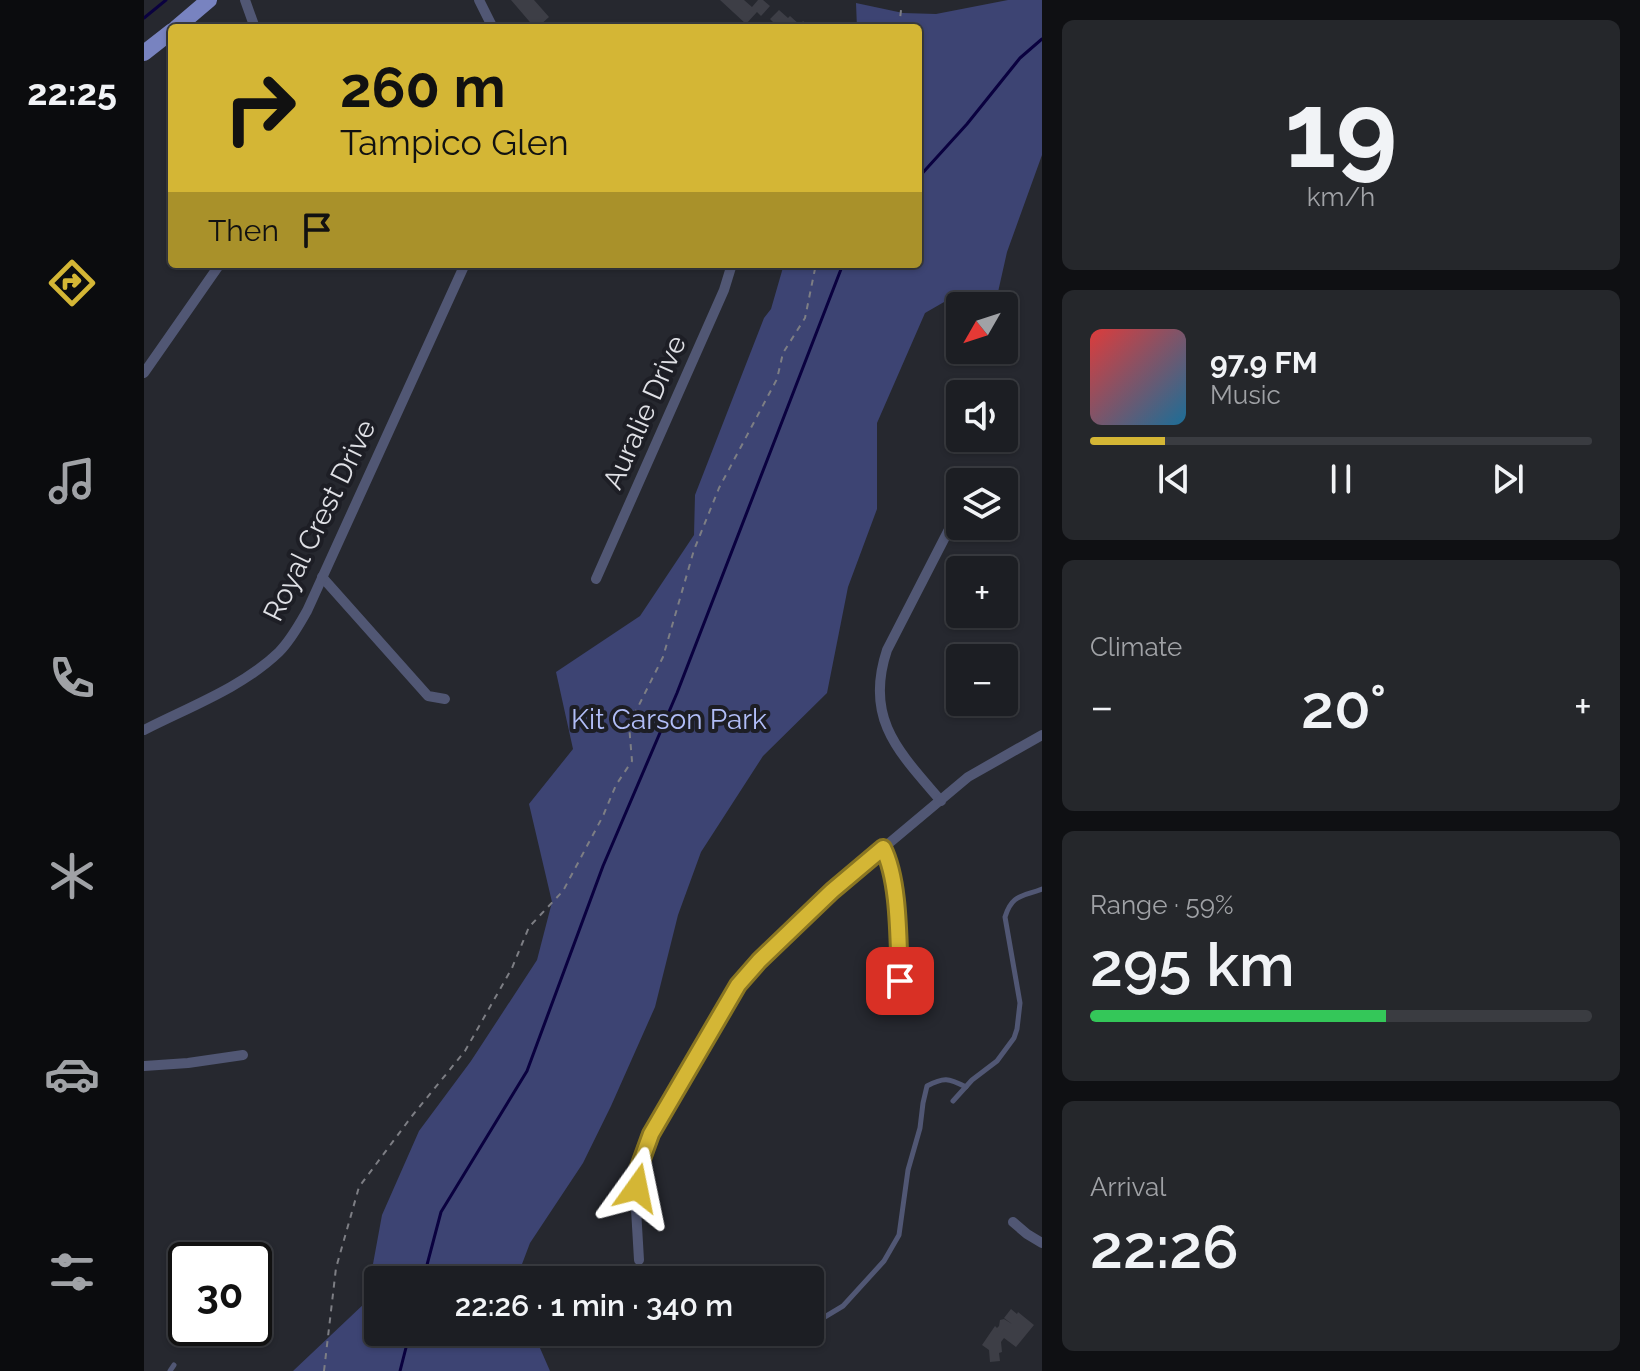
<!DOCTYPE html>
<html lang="en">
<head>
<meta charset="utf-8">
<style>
	body { margin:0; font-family:Raleway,sans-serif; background:#25272b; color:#f1f3f6; height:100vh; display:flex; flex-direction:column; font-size:30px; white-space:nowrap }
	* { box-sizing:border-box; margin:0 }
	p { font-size:26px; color:#a0a2a6 }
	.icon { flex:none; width:44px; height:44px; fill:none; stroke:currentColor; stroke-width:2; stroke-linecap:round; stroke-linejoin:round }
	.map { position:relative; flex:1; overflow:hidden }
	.sheet { display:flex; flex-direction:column; gap:20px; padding:20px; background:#0f1013; width:598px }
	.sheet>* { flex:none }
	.top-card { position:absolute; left:24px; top:24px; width:754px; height:244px; border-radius:8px; box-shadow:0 2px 6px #0004,0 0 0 2px #3a3c41; background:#d4b635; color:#111; overflow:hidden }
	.needle { width:52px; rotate:231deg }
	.fabs { position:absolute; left:802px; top:292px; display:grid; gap:16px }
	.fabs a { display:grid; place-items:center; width:72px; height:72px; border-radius:8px; background:#1c1e23; box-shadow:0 2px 6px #0004,0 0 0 2px #3a3c41; font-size:40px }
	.speed { position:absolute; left:24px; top:1242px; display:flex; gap:16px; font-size:40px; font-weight:700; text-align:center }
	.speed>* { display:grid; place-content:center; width:104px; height:104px; border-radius:50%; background:#1c1e23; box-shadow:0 2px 6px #0004,0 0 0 2px #3a3c41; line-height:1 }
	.speed .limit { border:4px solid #111; border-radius:12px; background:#fff; color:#111 }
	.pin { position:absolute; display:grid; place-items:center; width:68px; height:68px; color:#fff; margin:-34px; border-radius:16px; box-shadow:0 4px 12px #0006 }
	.me { position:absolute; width:88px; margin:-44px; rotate:12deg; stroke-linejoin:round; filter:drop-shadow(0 0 6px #0008) }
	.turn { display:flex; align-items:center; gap:28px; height:168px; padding:0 40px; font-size:36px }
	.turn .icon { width:104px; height:104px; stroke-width:2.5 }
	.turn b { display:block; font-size:56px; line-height:68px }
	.then { display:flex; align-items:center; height:76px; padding:0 40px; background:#0003; gap:16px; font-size:30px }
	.big { font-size:60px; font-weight:600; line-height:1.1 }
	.sheet .tile { flex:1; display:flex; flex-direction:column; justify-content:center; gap:12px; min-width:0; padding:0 28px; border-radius:12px; background:#25272b }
	.sheet .dial { align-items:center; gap:0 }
	.dial b { font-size:104px; line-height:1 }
	.song { display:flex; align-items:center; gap:24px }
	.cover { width:96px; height:96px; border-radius:12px; background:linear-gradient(135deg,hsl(0 70% 55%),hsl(200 70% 35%)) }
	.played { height:8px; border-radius:4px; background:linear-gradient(90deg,#d4b635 15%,#3a3c41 15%) }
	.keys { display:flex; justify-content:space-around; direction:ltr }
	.heat { display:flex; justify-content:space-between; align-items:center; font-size:44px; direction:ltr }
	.charge { height:12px; border-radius:6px; background:linear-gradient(90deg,#34c759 59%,#3a3c41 0) }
	.trip { position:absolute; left:220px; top:1266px; width:460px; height:80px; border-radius:8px; background:#1c1e23; box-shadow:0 2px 6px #0004,0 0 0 2px #3a3c41; font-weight:600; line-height:80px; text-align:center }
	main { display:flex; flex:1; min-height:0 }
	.tabs { display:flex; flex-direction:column; width:144px; justify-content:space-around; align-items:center; background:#0b0c0e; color:#a0a2a6 }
	.tabs .icon { width:56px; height:56px }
	.tabs .on { color:#d4b635 }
	.tabs b { font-size:36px; color:#f1f3f6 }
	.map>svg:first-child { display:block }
	.green { fill:#3d4473 }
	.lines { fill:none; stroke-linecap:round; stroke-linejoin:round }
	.stream { stroke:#0a013f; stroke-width:3 }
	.building { fill:#3d3e46 }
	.path { stroke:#7d7e84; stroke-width:2; stroke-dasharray:6 6; stroke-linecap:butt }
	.lane { stroke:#515774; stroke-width:5 }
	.street { stroke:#515774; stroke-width:10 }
	.primary { stroke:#7883c0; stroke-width:16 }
	.route-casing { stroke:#8a7622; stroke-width:20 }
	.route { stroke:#d4b635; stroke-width:14 }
	.labels { text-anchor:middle; stroke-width:8; stroke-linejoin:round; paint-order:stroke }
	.street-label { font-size:28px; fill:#dfe0e5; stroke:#1d1e25 }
	.park-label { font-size:28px; fill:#b1bdf7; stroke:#1d1e25 }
</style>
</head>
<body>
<main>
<nav class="tabs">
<b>22:25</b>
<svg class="icon on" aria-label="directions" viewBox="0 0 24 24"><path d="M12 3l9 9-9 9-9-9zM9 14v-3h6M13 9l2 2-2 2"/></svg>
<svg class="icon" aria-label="music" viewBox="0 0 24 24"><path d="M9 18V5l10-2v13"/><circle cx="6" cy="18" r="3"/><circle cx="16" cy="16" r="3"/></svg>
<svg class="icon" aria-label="phone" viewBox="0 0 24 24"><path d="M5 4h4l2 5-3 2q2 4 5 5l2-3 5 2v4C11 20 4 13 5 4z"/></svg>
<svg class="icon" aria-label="climate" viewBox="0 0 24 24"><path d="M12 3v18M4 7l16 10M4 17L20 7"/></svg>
<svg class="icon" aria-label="car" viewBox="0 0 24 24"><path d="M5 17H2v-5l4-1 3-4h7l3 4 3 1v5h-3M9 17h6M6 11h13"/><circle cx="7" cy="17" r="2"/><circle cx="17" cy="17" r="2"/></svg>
<svg class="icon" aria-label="filters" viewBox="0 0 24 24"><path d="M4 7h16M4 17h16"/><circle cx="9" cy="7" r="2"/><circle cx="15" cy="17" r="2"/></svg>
</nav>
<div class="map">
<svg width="898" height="1371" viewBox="0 0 898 1371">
	<rect width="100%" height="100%" fill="#26282f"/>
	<path class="green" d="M864,0H898V155L863,252L852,301L807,298L781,313L733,423V509L704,587L683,693L619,756L557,852L534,915L511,1007L467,1106L439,1163L386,1243L372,1280H234V1332H389L406,1371H149L222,1302L238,1215L275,1131L327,1061L393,960L408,902L385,804L429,749L412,672L496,616L550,535L551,495L620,318L627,309L640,264H774V28H713L712,3L759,13L792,14Z"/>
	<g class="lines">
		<g class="stream">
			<path d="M0,18L22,0"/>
			<path d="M774,178L823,124L876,58L898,39"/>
			<path d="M279,1280L297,1212L383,1071L459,866L533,693L699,264"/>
			<path d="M256,1371L266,1332"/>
		</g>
	</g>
	<g class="building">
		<path d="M367,0H390L405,17L395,26V28H391Z"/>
		<path d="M576,0H600L608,7L614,0H619L626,6L617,16L613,12L602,24Z"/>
		<path d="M635,10L644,18L646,16L656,25L659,21L667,28H635L626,19Z"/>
		<path d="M867,1309L873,1314L874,1312L890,1325L872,1347L860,1338L857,1342L858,1352L855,1353L856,1361L846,1362L845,1350L838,1345L851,1326L853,1328L855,1326L856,1320L860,1319L868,1324L860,1318Z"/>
	</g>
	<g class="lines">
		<g class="path">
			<path d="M755,28L757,10"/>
			<path d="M180,1371L192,1268L215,1187L268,1116L321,1051L368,968L385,927L419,891L459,816L472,785L488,761L485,725L519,657L550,550L575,488L633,379L639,353L661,318L672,264"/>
		</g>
		<g class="lane">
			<path d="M809,1101L828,1080L853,1061L870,1038L873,1029L876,1003L861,917C868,894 878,897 898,889"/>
			<path d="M666,1318H679L699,1306L740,1261L755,1235L764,1170L776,1128L779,1103L783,1086C800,1077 804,1078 822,1087"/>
			<path d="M26,1371L30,1365"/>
		</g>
		<g class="street">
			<path d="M101,0L111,28"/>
			<path d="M335,0L349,28"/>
			<path d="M0,373L76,264"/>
			<path d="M178,577L284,696L301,699"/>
			<path d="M452,579L580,290L588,264"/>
			<path d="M0,730C45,707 99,687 135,652C147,640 155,625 163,611L321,264"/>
			<path d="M797,801C755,752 720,719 743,650L816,508"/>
			<path d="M739,848C756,883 754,941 756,981L753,995"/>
			<path d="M0,1066L44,1063L99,1055"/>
			<path d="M869,1222L883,1234L898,1243"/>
			<path d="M495,1260L492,1209L495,1167L507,1134L594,985L615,961L688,891L824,777L898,735"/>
		</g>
		<g class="primary">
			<path d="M32,28L65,0"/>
			<path d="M0,53L28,31"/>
		</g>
	</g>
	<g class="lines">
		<defs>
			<path id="route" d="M493,1188L495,1167L507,1134L594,985L615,961L688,891L739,848C756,882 754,942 756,981"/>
		</defs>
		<use href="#route" class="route-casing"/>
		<use href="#route" class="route"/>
	</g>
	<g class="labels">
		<g class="street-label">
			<text transform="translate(500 412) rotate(-66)" y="10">Auralie Drive</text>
			<text transform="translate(175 520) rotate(-64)" y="10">Royal Crest Drive</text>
		</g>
		<g class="park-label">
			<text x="525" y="729">Kit Carson Park</text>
		</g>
	</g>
</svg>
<div class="fabs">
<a><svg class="needle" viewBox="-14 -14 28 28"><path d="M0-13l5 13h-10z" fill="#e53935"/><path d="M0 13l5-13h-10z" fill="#a0a2a6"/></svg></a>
<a><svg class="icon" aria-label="sound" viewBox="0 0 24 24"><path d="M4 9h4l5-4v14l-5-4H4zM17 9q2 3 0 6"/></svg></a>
<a><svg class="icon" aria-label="layers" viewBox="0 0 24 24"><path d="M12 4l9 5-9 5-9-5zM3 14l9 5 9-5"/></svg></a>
<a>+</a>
<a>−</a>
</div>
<div class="speed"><div class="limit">30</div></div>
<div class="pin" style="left:756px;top:981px;background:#d93025"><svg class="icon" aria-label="arrive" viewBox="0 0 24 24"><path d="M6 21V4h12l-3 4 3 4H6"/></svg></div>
<svg class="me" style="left:493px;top:1188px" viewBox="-20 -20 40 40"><path d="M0-17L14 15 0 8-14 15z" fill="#d4b635" stroke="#fff" stroke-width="4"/></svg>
<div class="trip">22:26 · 1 min · 340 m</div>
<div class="top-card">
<div class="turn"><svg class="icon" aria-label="right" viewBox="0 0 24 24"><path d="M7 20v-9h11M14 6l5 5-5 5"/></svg><div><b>260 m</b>Tampico Glen</div></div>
<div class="then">Then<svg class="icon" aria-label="arrive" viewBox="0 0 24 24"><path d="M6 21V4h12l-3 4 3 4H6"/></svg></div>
</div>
</div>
<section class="sheet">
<div class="tile dial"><b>19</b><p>km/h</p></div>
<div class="tile">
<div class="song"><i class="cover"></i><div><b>97.9 FM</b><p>Music</p></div></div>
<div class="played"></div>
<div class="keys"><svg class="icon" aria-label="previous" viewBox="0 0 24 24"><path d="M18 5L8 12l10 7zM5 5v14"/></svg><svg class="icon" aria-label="pause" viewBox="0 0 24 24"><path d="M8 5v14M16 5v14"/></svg><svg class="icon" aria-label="next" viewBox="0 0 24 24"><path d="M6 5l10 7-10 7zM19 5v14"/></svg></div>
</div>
<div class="tile"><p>Climate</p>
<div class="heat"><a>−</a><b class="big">20°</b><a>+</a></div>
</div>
<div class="tile"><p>Range · 59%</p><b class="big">295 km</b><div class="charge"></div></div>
<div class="tile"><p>Arrival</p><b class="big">22:26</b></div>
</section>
</main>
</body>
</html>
